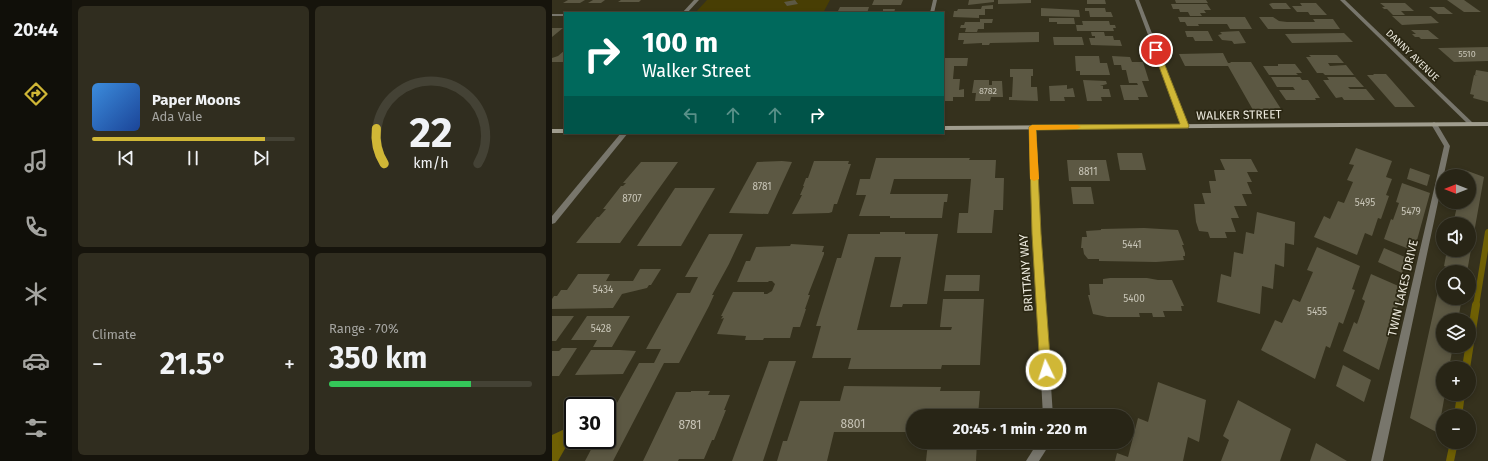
<!DOCTYPE html>
<html lang="en">
<head>
<meta charset="utf-8">
<style>
	body { margin:0; font-family:"Fira Sans",sans-serif; background:#302d1f; color:#f1f3f6; height:100vh; display:flex; flex-direction:column; font-size:15px; white-space:nowrap }
	* { box-sizing:border-box; margin:0 }
	p { font-size:13px; color:#a5a5a1 }
	.icon { flex:none; width:22px; height:22px; fill:none; stroke:currentColor; stroke-width:2; stroke-linecap:round; stroke-linejoin:round }
	.map { position:relative; flex:1; overflow:hidden }
	.side { display:flex; flex-direction:column; gap:6px; padding:6px; background:#16140c; width:480px }
	.side>* { flex:none }
	.hud { position:absolute; left:12px; top:12px; width:380px; height:122px; border-radius:0px; box-shadow:0 2px 6px #0003,0 0 0 1px #444235; background:#00695c; color:#fff; overflow:hidden }
	.needle { width:26px; rotate:270deg }
	.buttons { position:absolute; left:884px; top:169px; display:grid; gap:8px }
	.buttons a { display:grid; place-items:center; width:40px; height:40px; border-radius:50%; background:#282516; box-shadow:0 2px 6px #0003,0 0 0 1px #444235; font-size:20px }
	.speed { position:absolute; left:12px; top:397px; display:flex; gap:8px; font-size:20px; font-weight:700; text-align:center }
	.speed>* { display:grid; place-content:center; width:52px; height:52px; border-radius:50%; background:#282516; box-shadow:0 2px 6px #0003,0 0 0 1px #444235; line-height:1 }
	.speed .limit { border:2px solid #111; border-radius:6px; background:#fff; color:#111 }
	.pin { position:absolute; display:grid; place-items:center; width:34px; height:34px; color:#fff; margin:-17px; border:2px solid #fff; border-radius:50%; box-shadow:0 1px 4px #0007 }
	.me { position:absolute; width:44px; margin:-22px; rotate:356deg; stroke-linejoin:round; filter:drop-shadow(0 0 3px #0008) }
	.turn { display:flex; align-items:center; gap:14px; height:84px; padding:0 12px; font-size:18px }
	.turn .icon { width:52px; height:52px; stroke-width:2.5 }
	.turn b { display:block; font-size:28px; line-height:34px }
	.lanes { display:flex; align-items:center; height:38px; padding:0 12px; background:#0003; justify-content:center; gap:20px; direction:ltr }
	.lanes .off { opacity:.35 }
	.big { font-size:30px; font-weight:700; line-height:1.1 }
	.side .card { flex:1; display:flex; flex-direction:column; justify-content:center; gap:6px; min-width:0; padding:0 14px; border-radius:6px; background:#302d1f }
	.side .dial { align-items:center; gap:0 }
	.dial svg { height:104px; overflow:visible; fill:none; stroke:#444235; stroke-width:7; stroke-linecap:round; text-anchor:middle }
	.dial text { fill:#f1f3f6; stroke:none }
	.song { display:flex; align-items:center; gap:12px }
	.cover { width:48px; height:48px; border-radius:6px; background:linear-gradient(135deg,hsl(210 70% 55%),hsl(220 70% 35%)) }
	.played { height:4px; border-radius:2px; background:linear-gradient(90deg,#d0b736 85%,#444235 85%) }
	.keys { display:flex; justify-content:space-around; direction:ltr }
	.heat { display:flex; justify-content:space-between; align-items:center; font-size:22px; direction:ltr }
	.charge { height:6px; border-radius:3px; background:linear-gradient(90deg,#34c759 70%,#444235 0) }
	.side .tiles { flex:1; display:grid; gap:6px; grid-template-columns:repeat(2,1fr) }
	.trip { position:absolute; left:354px; top:409px; width:228px; height:40px; border-radius:20px; background:#282516; box-shadow:0 2px 6px #0003,0 0 0 1px #444235; font-weight:700; line-height:40px; text-align:center }
	main { display:flex; flex:1; min-height:0 }
	.tab-bar { display:flex; flex-direction:column; width:72px; justify-content:space-around; align-items:center; background:#100f09; color:#a5a5a1 }
	.tab-bar .icon { width:28px; height:28px }
	.tab-bar .current { color:#d0b736 }
	.tab-bar b { font-size:18px; color:#f1f3f6 }
	.map>svg:first-child { display:block }
	.green { fill:#483e04 }
	.water { fill:#6f6004 }
	.lines { fill:none; stroke-linecap:round; stroke-linejoin:round }
	.stream-far1 { stroke:#6f6004; stroke-width:6 }
	.stream { stroke:#6f6004; stroke-width:8 }
	.building { fill:#5c5843 }
	.street { fill:#78766c; fill-rule:evenodd }
	.secondary { fill:#a09d8e; fill-rule:evenodd }
	.route { fill:#d0b736; stroke:#877723 }
	.slow { fill:#f59e0b }
	.labels { text-anchor:middle; stroke-width:3.5; stroke-linejoin:round; paint-order:stroke }
	.far-number-label { font-size:9px; fill:#c7c4b6 }
	.far-street-label { font-size:10px; fill:#ebe8dc; stroke:#2b2713 }
	.number-label { font-size:10px; fill:#c7c4b6 }
	.street-label { font-size:12px; fill:#ebe8dc; stroke:#2b2713 }
	.near-number-label { font-size:12px; fill:#c7c4b6 }
</style>
</head>
<body>
<main>
<nav class="tab-bar">
<b>20:44</b>
<svg class="icon current" aria-label="directions" viewBox="0 0 24 24"><path d="M12 3l9 9-9 9-9-9zM9 14v-3h6M13 9l2 2-2 2"/></svg>
<svg class="icon" aria-label="music" viewBox="0 0 24 24"><path d="M9 18V5l10-2v13"/><circle cx="6" cy="18" r="3"/><circle cx="16" cy="16" r="3"/></svg>
<svg class="icon" aria-label="phone" viewBox="0 0 24 24"><path d="M5 4h4l2 5-3 2q2 4 5 5l2-3 5 2v4C11 20 4 13 5 4z"/></svg>
<svg class="icon" aria-label="climate" viewBox="0 0 24 24"><path d="M12 3v18M4 7l16 10M4 17L20 7"/></svg>
<svg class="icon" aria-label="car" viewBox="0 0 24 24"><path d="M5 17H2v-5l4-1 3-4h7l3 4 3 1v5h-3M9 17h6M6 11h13"/><circle cx="7" cy="17" r="2"/><circle cx="17" cy="17" r="2"/></svg>
<svg class="icon" aria-label="filters" viewBox="0 0 24 24"><path d="M4 7h16M4 17h16"/><circle cx="9" cy="7" r="2"/><circle cx="15" cy="17" r="2"/></svg>
</nav>
<section class="side">
<div class="tiles">
<div class="card">
<div class="song"><i class="cover"></i><div><b>Paper Moons</b><p>Ada Vale</p></div></div>
<div class="played"></div>
<div class="keys"><svg class="icon" aria-label="previous" viewBox="0 0 24 24"><path d="M18 5L8 12l10 7zM5 5v14"/></svg><svg class="icon" aria-label="pause" viewBox="0 0 24 24"><path d="M8 5v14M16 5v14"/></svg><svg class="icon" aria-label="next" viewBox="0 0 24 24"><path d="M6 5l10 7-10 7zM19 5v14"/></svg></div>
</div>
<div class="card dial"><svg viewBox="0 0 100 80">
<path d="M14 69A42 42 0 1 1 86 69"/>
<path d="M14 69A42 42 0 0 1 8 42" stroke="#d0b736"/>
<text x="50" y="56" font-size="32" font-weight="700">22</text>
<text x="50" y="72" font-size="11">km/h</text>
</svg></div>
<div class="card"><p>Climate</p>
<div class="heat"><a>−</a><b class="big">21.5°</b><a>+</a></div>
</div>
<div class="card"><p>Range · 70%</p><b class="big">350 km</b><div class="charge"></div></div>
</div>
</section>
<div class="map">
<svg width="936" height="461" viewBox="0 0 936 461">
	<rect width="100%" height="100%" fill="#35311d"/>
	<path class="green" d="M155,0H278L271,13H143Z"/>
	<path class="water" d="M15,428V445L6,461H0V435Z"/>
	<g class="lines">
		<path class="stream-far1" d="M924,306L936,232"/>
		<g class="stream">
			<path d="M914,368L924,305"/>
			<path d="M906,416L909,394"/>
			<path d="M898,461L902,442"/>
		</g>
	</g>
	<g class="building">
		<path d="M16,0H33L28,3H11Z"/>
		<path d="M41,0H53L49,3H36Z"/>
		<path d="M69,0H89L87,2H66Z"/>
		<path d="M243,0L246,4L235,6L232,2Z"/>
		<path d="M322,0H351L349,5H320Z"/>
		<path d="M417,0H442V2L416,5Z"/>
		<path d="M446,0H479V3L446,4Z"/>
		<path d="M535,0H553L554,4H535Z"/>
		<path d="M623,0H654L656,3H624Z"/>
		<path d="M895,0H912L929,12H912Z"/>
		<path d="M720,3H734L739,9H721L717,4Z"/>
		<path d="M748,3H764L775,15H758L756,12H745L740,6H750Z"/>
		<path d="M828,3H853L862,11H849L853,15H841L835,9H832L830,7H833Z"/>
		<path d="M619,4H655L659,10H652L654,13H648L650,16H638L636,12H628L627,9H621Z"/>
		<path d="M441,5V9H433V15H427V18L401,17L402,11H405L406,9H429L430,6Z"/>
		<path d="M288,7H317L315,13H285Z"/>
		<path d="M877,7H892L901,14H886Z"/>
		<path d="M489,8L527,10L528,17L489,16Z"/>
		<path d="M533,8H553L554,12H559L561,17H538L537,11H533Z"/>
		<path d="M331,9H343L342,13H324L325,11H331Z"/>
		<path d="M840,16H879L887,23L850,25Z"/>
		<path d="M626,17H693L700,29H678L675,24H646L647,26H635L633,22H628Z"/>
		<path d="M707,17H721L727,21L735,22H763L761,19H781L788,29H716Z"/>
		<path d="M497,18H522L523,24H505V22H497Z"/>
		<path d="M428,19H441L440,23H432V29H426L425,32H413L414,28H408L409,25H412L413,22H428Z"/>
		<path d="M530,21H557L558,25H563L564,28H561L562,31H525L524,25H531Z"/>
		<path d="M0,28H11L0,37Z"/>
		<path d="M859,30H876L887,39H869L867,37H863L860,34H864Z"/>
		<path d="M633,31H656L661,41H643L641,37H635Z"/>
		<path d="M687,31L694,43L682,44L680,41L670,40L666,35L670,34L668,32Z"/>
		<path d="M487,32V42L438,43L437,45H430V43L411,44L412,40H406L407,33Z"/>
		<path d="M539,32H552L553,36H561L562,40H568L570,46L539,45L537,38H543V36H540Z"/>
		<path d="M792,33L801,42L740,43L733,34Z"/>
		<path d="M501,37H530L532,45H502Z"/>
		<path d="M936,47V61L902,62L886,48Z"/>
		<path d="M13,50V62H0V58L6,56Z"/>
		<path d="M671,53L676,63H679L678,62H699L729,109L701,110L676,66H633L627,54Z"/>
		<path d="M757,55H785L792,63H776L778,66L794,65L802,75H773L771,73H765L754,57H759Z"/>
		<path d="M523,56H547L548,63H555L558,75H528V71H524Z"/>
		<path d="M560,56L578,57L580,62H591L597,81H590L596,97H586L587,100H572L568,85H586L585,83H577L574,70H570L569,65H562Z"/>
		<path d="M391,58H416L415,66H402V68L401,79H408L407,90L412,89V97H401V101H391Z"/>
		<path d="M726,64H743L750,73H744L746,75H717L711,66H726Z"/>
		<path d="M458,69H481V76H479V87H485L486,101L457,100V97H460L461,77H458Z"/>
		<path d="M924,70L936,72V102L921,98L922,95L918,94L922,75L926,76L923,75Z"/>
		<path d="M821,74H834L863,107H843L815,75H822Z"/>
		<path d="M719,77H748L750,80H756L768,98H763L764,100H734L727,90H743L741,87H725Z"/>
		<path d="M775,77H803L812,87H796L798,89H814L823,100H792L790,97L784,98L771,80H777Z"/>
		<path d="M422,80H437V85H440V81H450L451,97H439L438,101H423L424,93H420Z"/>
		<path d="M531,80L554,81L555,84L548,86H551V89H557L559,97H549L550,101H535Z"/>
		<path d="M515,85V89L521,88L523,97H512L513,101H498L497,86Z"/>
		<path d="M804,148L840,161L834,177L840,179L834,195L837,196L829,219L826,218L820,236L813,233L805,255L762,237L772,216L778,219L786,201L792,203L801,182L795,180L802,165L797,164Z"/>
		<path d="M565,153H590L594,170H568Z"/>
		<path d="M324,158H418L417,160H444L443,178H452L451,210H442L440,233H405L407,213H416L419,179H342L338,194H396L395,202H392L390,218H338V216H307L314,195H304L308,179H318Z"/>
		<path d="M668,159H699L706,172H695L700,182H695L700,194H690L695,206H682L687,218H679L684,232H673L675,238H658L656,232L647,231L644,222L642,204H653L650,193H659L657,181H664L662,170H673Z"/>
		<path d="M515,160H554L558,181H517Z"/>
		<path d="M230,161L240,162L216,214L177,213L205,162Z"/>
		<path d="M262,161H297L296,164H299L285,204H282L280,212L277,213L240,214L250,195H248L252,186H251L254,178H256Z"/>
		<path d="M89,162H126L68,243H24L45,217H47L54,209H51L69,186H71L74,183H71Z"/>
		<path d="M858,168L878,175L875,186L855,179Z"/>
		<path d="M913,170L932,177L915,272H907L892,266L895,250H917V224H901L906,202H917V176H912Z"/>
		<path d="M850,183L878,193L862,251L832,239L839,219L841,220L847,203L844,202Z"/>
		<path d="M519,187H539L542,204H521Z"/>
		<path d="M123,188H163L129,246H85Z"/>
		<path d="M705,212L743,222L742,245L733,243L732,267L723,264L721,289L710,286L708,314L665,302L669,274L679,277L682,252L691,254L694,232L702,234Z"/>
		<path d="M592,228L626,230L632,245H630L633,253V256H631L632,260L604,262L547,261V259H536L532,254L531,248H529L530,237H535L534,231L549,230V229Z"/>
		<path d="M328,232H353V234H386L375,304H351L350,307H338L349,257H323L305,330H399L400,327H388L391,299H432L428,365H390L389,369H296L299,358H260L269,326H264L285,258H289L296,234H328Z"/>
		<path d="M157,234H191L177,264L160,295H162L157,306L127,363H112L61,461H33L44,440H55V421L87,363H102L109,349H94L125,293H138L146,277H133Z"/>
		<path d="M239,244L272,246L270,252H272V254L256,295H258L253,309H254L248,327H241L238,338H212L211,340H193L194,336L165,334L172,318L169,319L171,316H169L181,292H212V294H215L220,291L223,284L220,281H217L216,282H185L194,261H198L204,247L238,246Z"/>
		<path d="M765,247L808,266L800,289L803,290L791,324L787,322L778,348L774,346L763,379L709,350L723,320L730,323L741,299L748,302L761,272L755,270Z"/>
		<path d="M832,248L855,258L850,273L826,262Z"/>
		<path d="M88,269H109L99,285H97L95,288L70,294L61,308L0,309V299L2,296H5L9,290H15L26,274H58L54,281H81Z"/>
		<path d="M890,273L891,274V298H910L906,320H891V346H901L897,368H891V394H893L886,433L858,418Z"/>
		<path d="M819,274L851,288L827,370L791,351L802,322L805,324L813,301L810,299Z"/>
		<path d="M394,275H428L427,291H392Z"/>
		<path d="M558,278H595L606,280H620L632,306H629L630,311H611L613,317H601L600,313H587L588,317H555L541,314L536,295H538L537,284H551V279Z"/>
		<path d="M0,316H22L4,341H0Z"/>
		<path d="M35,316H78L60,347H41L45,340H19Z"/>
		<path d="M10,348H25L7,376H0V351H7Z"/>
		<path d="M39,350H68L84,351L71,374L23,375Z"/>
		<path d="M217,361H244L211,461H180Z"/>
		<path d="M791,365L819,380L812,402L784,386Z"/>
		<path d="M606,382L654,400L647,442L636,437L631,461H563L565,453L576,457L586,418L596,422Z"/>
		<path d="M292,386L389,387L388,391H428L426,416H361V432H282L275,461H225L231,441H235L248,401H288Z"/>
		<path d="M139,391H158L156,395H178L172,410H174L162,440H160L152,459H127L126,461H91L124,392H139Z"/>
		<path d="M686,400L739,429L728,461H669L677,440L671,436Z"/>
		<path d="M376,442H425L424,461H374Z"/>
		<path d="M764,443L795,461H758Z"/>
	</g>
	<g class="lines">
		<g class="street">
			<path d="M142,0H147L135,13H130Z"/>
			<path d="M381,0H385L382,13H378Z"/>
			<path d="M583,0H587L636,126L635,127H631L630,126Z"/>
			<path d="M788,0H793L921,123V125H917Z"/>
			<rect x="0" y="14" width="13" height="2"/>
			<path d="M882,122L885,124L898,146L831,461H819L892,146L879,124Z"/>
			<path d="M481,125L484,127L489,234L501,416H491L481,234L478,127Z"/>
			<path d="M69,133H76L3,223L0,224V216Z"/>
			<path d="M486,442H499L487,461H474Z"/>
		</g>
		<g class="secondary">
			<path d="M936,122V126L391,130V126Z"/>
			<rect x="0" y="129" width="13" height="4"/>
		</g>
	</g>
	<path class="route" d="M602,48L607,50L637,126L636,128L484,130L489,234L499,370L498,374L494,376L489,374L488,370L480,234L477,127L480,125L628,124L601,50Z"/>
	<path class="slow" d="M480,125H525L529,127L525,129L484,130L487,179L482,181L478,179L477,127Z"/>
	<g class="labels">
		<g class="far-number-label">
			<text x="915" y="57">5510</text>
			<text x="436" y="94">8782</text>
		</g>
		<g class="far-street-label">
			<text transform="translate(861 55) rotate(44)" y="4">DANNY AVENUE</text>
		</g>
		<g class="number-label">
			<text x="536" y="175">8811</text>
			<text x="210" y="190">8781</text>
			<text x="80" y="202">8707</text>
			<text x="813" y="206">5495</text>
			<text x="859" y="215">5479</text>
			<text x="580" y="248">5441</text>
			<text x="51" y="293">5434</text>
			<text x="582" y="302">5400</text>
			<text x="765" y="315">5455</text>
			<text x="49" y="332">5428</text>
		</g>
		<g class="street-label">
			<text transform="translate(687 115) rotate(-1)" y="4">WALKER STREET</text>
			<text transform="translate(474 273) rotate(-94)" y="4">BRITTANY WAY</text>
			<text transform="translate(851 288) rotate(-77)" y="4">TWIN LAKES DRIVE</text>
		</g>
		<g class="near-number-label">
			<text x="301" y="428">8801</text>
			<text x="138" y="429">8781</text>
		</g>
	</g>
</svg>
<div class="buttons">
<a><svg class="needle" viewBox="-14 -14 28 28"><path d="M0-13l5 13h-10z" fill="#e53935"/><path d="M0 13l5-13h-10z" fill="#a5a5a1"/></svg></a>
<a><svg class="icon" aria-label="sound" viewBox="0 0 24 24"><path d="M4 9h4l5-4v14l-5-4H4zM17 9q2 3 0 6"/></svg></a>
<a><svg class="icon" aria-label="search" viewBox="0 0 24 24"><circle cx="10" cy="10" r="6"/><path d="M15 15l6 6"/></svg></a>
<a><svg class="icon" aria-label="layers" viewBox="0 0 24 24"><path d="M12 4l9 5-9 5-9-5zM3 14l9 5 9-5"/></svg></a>
<a>+</a>
<a>−</a>
</div>
<div class="speed"><div class="limit">30</div></div>
<div class="pin" style="left:604px;top:50px;background:#d93025"><svg class="icon" aria-label="arrive" viewBox="0 0 24 24"><path d="M6 21V4h12l-3 4 3 4H6"/></svg></div>
<svg class="me" style="left:494px;top:370px" viewBox="-20 -20 40 40"><circle r="17" fill="#d0b736" stroke="#fff" stroke-width="3"/><path d="M0-11L8 9 0 5-8 9z" fill="#fff"/></svg>
<div class="trip">20:45 · 1 min · 220 m</div>
<div class="hud">
<div class="turn"><svg class="icon" aria-label="right" viewBox="0 0 24 24"><path d="M7 20v-9h11M14 6l5 5-5 5"/></svg><div><b>100 m</b>Walker Street</div></div>
<div class="lanes"><svg class="icon off" aria-label="left" viewBox="0 0 24 24"><path d="M17 20v-9H6M10 6l-5 5 5 5"/></svg><svg class="icon off" aria-label="ahead" viewBox="0 0 24 24"><path d="M12 20V5M6 11l6-6 6 6"/></svg><svg class="icon off" aria-label="ahead" viewBox="0 0 24 24"><path d="M12 20V5M6 11l6-6 6 6"/></svg><svg class="icon" aria-label="right" viewBox="0 0 24 24"><path d="M7 20v-9h11M14 6l5 5-5 5"/></svg></div>
</div>
</div>
</main>
</body>
</html>
